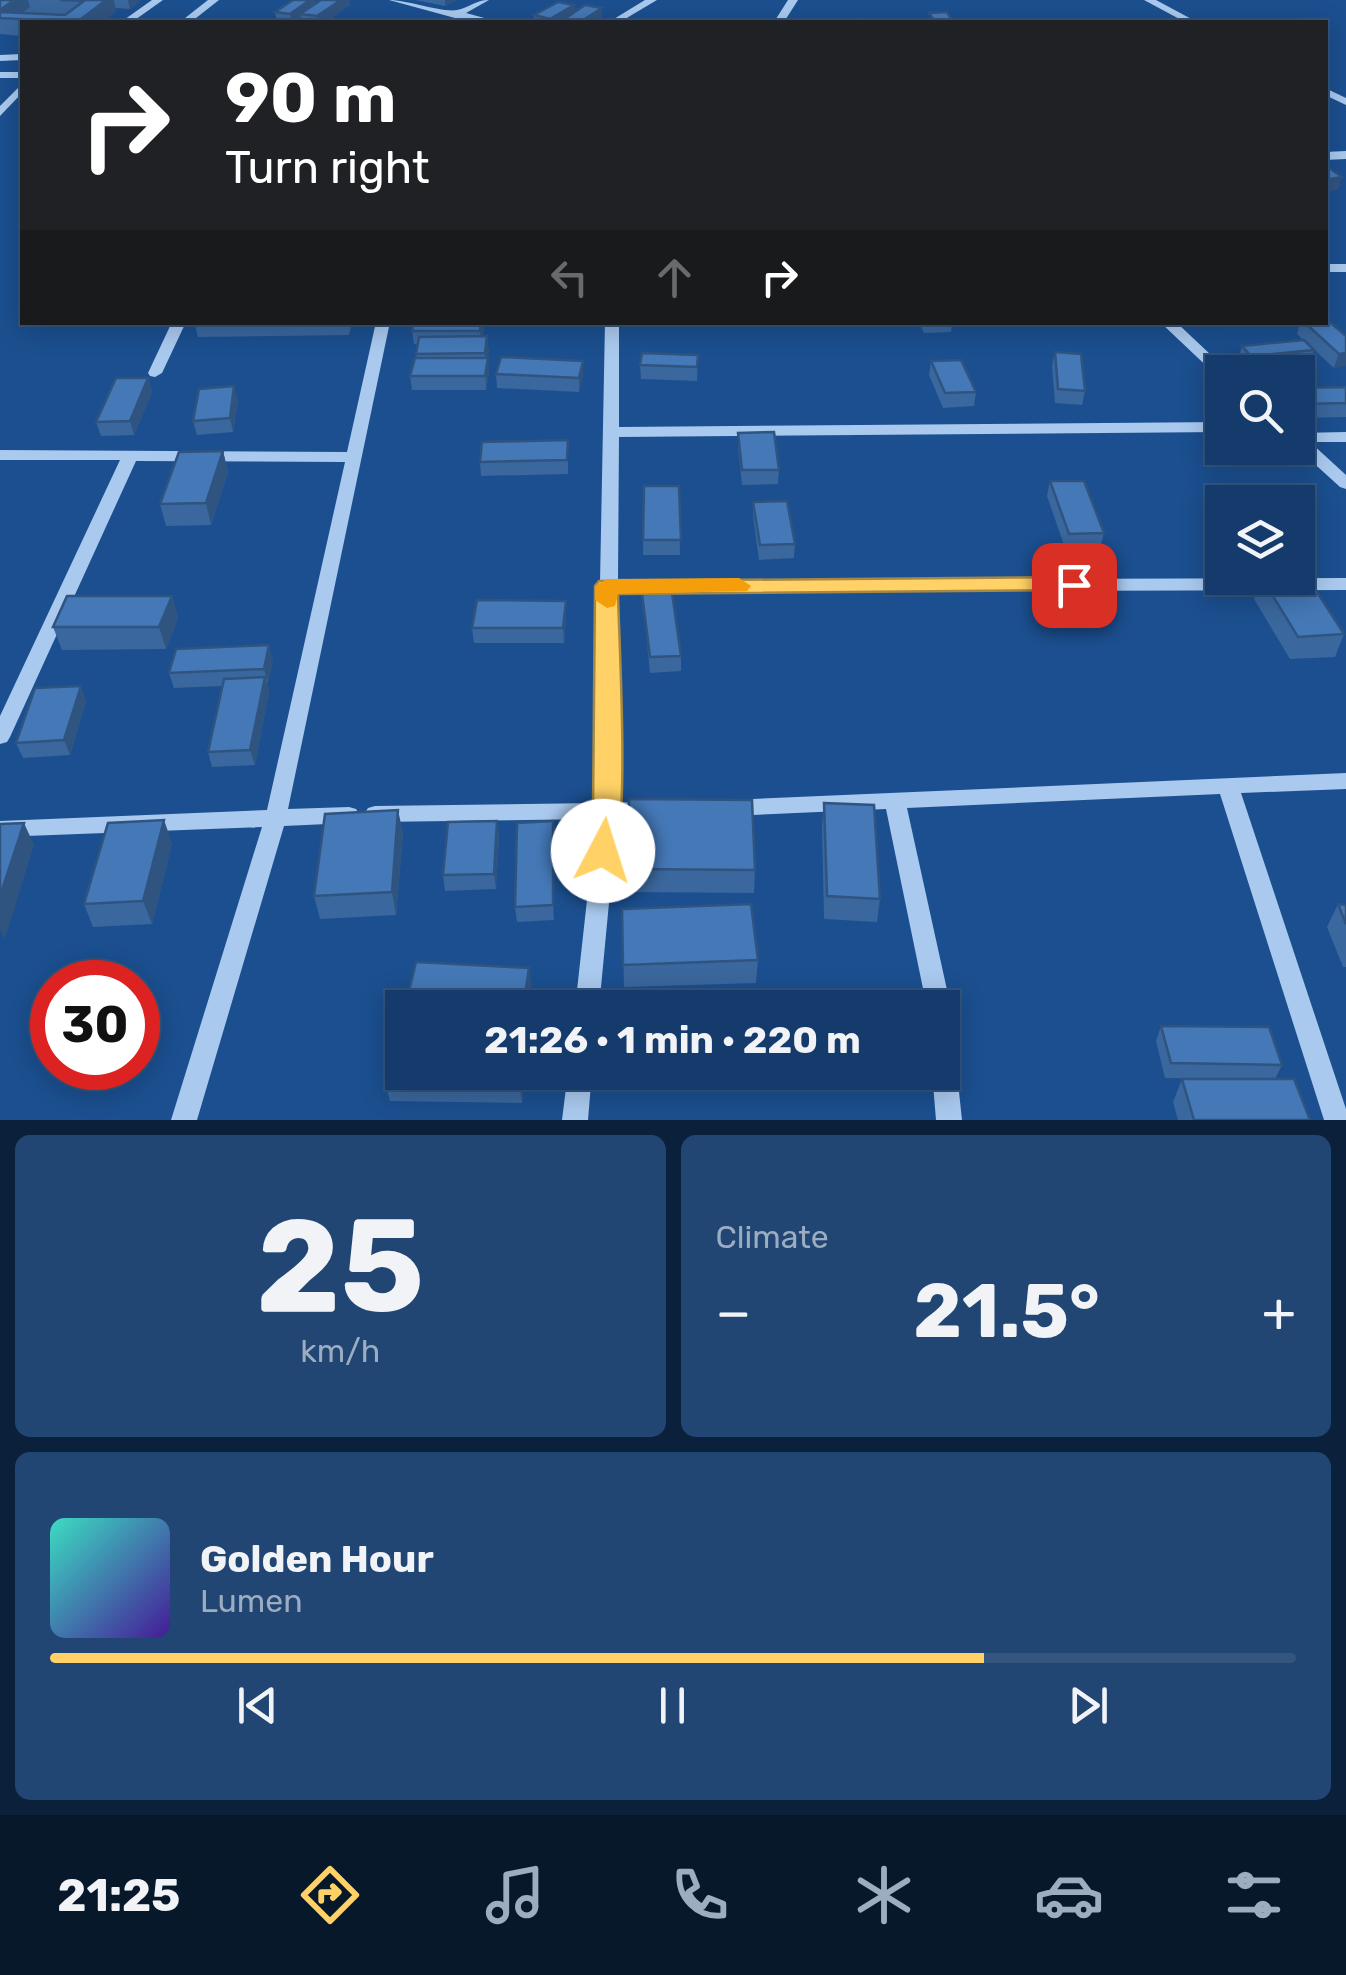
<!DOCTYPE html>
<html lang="en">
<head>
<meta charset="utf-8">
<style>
	body { margin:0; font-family:Rubik,sans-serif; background:#214673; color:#f1f3f6; height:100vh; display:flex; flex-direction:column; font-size:38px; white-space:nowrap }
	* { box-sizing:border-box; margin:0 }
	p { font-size:32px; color:#9dadc1 }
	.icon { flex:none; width:55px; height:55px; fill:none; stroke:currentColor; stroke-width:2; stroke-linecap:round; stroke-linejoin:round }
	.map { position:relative; height:1120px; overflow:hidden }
	.side { display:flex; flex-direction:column; gap:15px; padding:15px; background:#0b203b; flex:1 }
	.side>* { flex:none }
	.hud { position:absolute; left:20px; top:20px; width:1308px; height:305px; border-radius:0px; box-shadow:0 5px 25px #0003,0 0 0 2px #33557e; background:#202124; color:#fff; overflow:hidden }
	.buttons { position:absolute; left:1205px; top:355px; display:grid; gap:20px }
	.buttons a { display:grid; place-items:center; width:110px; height:110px; border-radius:0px; background:#143b6b; box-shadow:0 5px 25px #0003,0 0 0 2px #33557e; font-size:50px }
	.speed { position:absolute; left:30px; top:960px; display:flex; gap:20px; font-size:50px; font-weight:700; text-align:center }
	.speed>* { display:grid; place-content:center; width:130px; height:130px; border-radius:50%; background:#143b6b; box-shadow:0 5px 25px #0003,0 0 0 2px #33557e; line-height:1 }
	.speed .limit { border:15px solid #d22; background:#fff; color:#111 }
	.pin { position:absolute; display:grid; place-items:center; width:85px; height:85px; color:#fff; margin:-42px; border-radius:20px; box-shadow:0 5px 15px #0006 }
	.me { position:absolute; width:110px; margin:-55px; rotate:5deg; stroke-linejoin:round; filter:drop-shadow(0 0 8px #0008) }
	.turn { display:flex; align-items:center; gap:35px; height:210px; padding:0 40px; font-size:45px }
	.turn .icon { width:130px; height:130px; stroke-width:2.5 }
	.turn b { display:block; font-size:70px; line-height:85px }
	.lanes { display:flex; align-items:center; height:95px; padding:0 40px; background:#0003; justify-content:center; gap:50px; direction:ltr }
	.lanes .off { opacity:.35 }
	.big { font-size:75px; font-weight:700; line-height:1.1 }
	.side .tile { flex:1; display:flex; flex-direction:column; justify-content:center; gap:15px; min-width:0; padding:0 35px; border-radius:15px; background:#214673 }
	.side .dial { align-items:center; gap:0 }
	.dial b { font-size:130px; line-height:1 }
	.song { display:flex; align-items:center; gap:30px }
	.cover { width:120px; height:120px; border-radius:15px; background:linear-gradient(135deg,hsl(170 70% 55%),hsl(260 70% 35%)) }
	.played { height:10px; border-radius:5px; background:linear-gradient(90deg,#ffd166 75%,#33557e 75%) }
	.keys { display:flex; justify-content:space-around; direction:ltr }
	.heat { display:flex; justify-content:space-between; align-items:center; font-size:55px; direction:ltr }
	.side .tiles { flex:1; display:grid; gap:15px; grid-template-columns:1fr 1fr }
	.tile:last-child { grid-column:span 2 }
	.trip { position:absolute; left:385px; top:990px; width:575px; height:100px; border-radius:0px; background:#143b6b; box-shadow:0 5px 25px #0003,0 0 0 2px #33557e; font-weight:700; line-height:100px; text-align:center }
	.tab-bar { display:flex; height:160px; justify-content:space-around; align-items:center; background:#08182b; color:#9dadc1 }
	.tab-bar .icon { width:70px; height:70px }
	.tab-bar .current { color:#ffd166 }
	.tab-bar b { font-size:45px; color:#f1f3f6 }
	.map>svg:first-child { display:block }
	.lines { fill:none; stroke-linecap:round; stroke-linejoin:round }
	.minor { fill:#a9c9ee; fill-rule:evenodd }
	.wall { fill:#3a679d }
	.shaded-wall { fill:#305480 }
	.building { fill:#4478b7; stroke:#305480; stroke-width:2.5 }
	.route { fill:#ffd166; stroke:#a68842; stroke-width:2.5 }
	.slow { fill:#f59e0b }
</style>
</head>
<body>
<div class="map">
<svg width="1346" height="1120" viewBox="0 0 1346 1120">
	<rect width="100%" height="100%" fill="#1b4f8f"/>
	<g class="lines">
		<g class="minor">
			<path d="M152,0H163L132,22H121Z"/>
			<path d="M208,0H219L191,22H180Z"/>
			<path d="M389,0C408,0 443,13 457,10C469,8 475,0 489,0L466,13L499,22L455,18Z"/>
			<path d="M645,0H657L620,22H609Z"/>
			<path d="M788,0H798L784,22H774Z"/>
			<path d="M1144,0H1156L1197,22H1185Z"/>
			<path d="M22,54V60L0,61V55Z"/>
			<rect x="0" y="72" width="22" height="6"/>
			<path d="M22,84V93L0,116V106Z"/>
			<path d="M1325,88L1346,98V105L1325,95Z"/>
			<path d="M1346,151V159L1325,160V152Z"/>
			<rect x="1325" y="264" width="21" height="8"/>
			<path d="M172,322H186L162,373L155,377L150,376L148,373Z"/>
			<path d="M376,322H390L288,809L349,807L356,809L360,815L356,821L349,823L284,826L197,1120H171L262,827L0,837V821L267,810L345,462L136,461L10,737L7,742L0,744V716L120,460H0V450L347,452Z"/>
			<path d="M605,322H619V427L1222,422V432L619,437L618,580L1346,578V590L618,592V802L656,804L660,810L656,816L617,819L599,1008H575L596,819L375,822L368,820L364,814L368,808L375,806L597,803L600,590L598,586L600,582Z"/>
			<path d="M1160,322H1176L1229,372H1222V377L1217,376Z"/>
			<path d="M1346,432V442H1310L1346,475V489L1340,487L1297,448L1298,433Z"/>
			<path d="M1346,773V789L1241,793L1346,1109V1120H1324L1220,794L907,808L951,1008L947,1015L942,1017V1008H927L886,809L730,816L723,814L719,808L723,802L730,800Z"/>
			<path d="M942,1034L951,1037L954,1045L962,1120H936L932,1072H942Z"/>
			<path d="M568,1072H592L588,1120H562Z"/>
		</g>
	</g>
	<g class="wall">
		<path d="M0,0H140V1L130,9L115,8L116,11L102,22H22V36L0,34Z"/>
		<path d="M315,0L316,4L350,5L326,22H302L301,18L295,22H277L275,12Z"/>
		<path d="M415,0H457L445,6Z"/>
		<path d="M574,5L575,12L602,8V19L598,22H534V15Z"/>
		<path d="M194,322H352L349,335L198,337Z"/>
		<path d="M919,322H952L951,332L924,333Z"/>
		<path d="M1300,322H1325L1346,336L1334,368L1309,345L1314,350L1309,364L1247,370L1238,360L1242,346L1303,340L1297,334Z"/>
		<path d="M484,328L482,336L489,350L487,358L489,372L486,390H412L410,376L416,358L418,344H414L412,331Z"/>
		<path d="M1055,352L1085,391L1082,405L1055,403L1052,366Z"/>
		<path d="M698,355L697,381L641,379L640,365Z"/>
		<path d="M583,361V375L579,392L497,388L496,374Z"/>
		<path d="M931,361L976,392L974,406L943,408L929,375Z"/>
		<path d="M148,378L152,392L134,435L101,436L96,422Z"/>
		<path d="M1346,387V417L1298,418V388Z"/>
		<path d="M238,400L233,432L197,435L193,421Z"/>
		<path d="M738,433L779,470L778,484L742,485L738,447Z"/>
		<path d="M223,451L228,472L211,525L166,526L160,504Z"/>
		<path d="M568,454V474L481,476L480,462Z"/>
		<path d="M1050,481L1104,533L1100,548H1065L1047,496Z"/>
		<path d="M644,486H679L680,555H643Z"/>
		<path d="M753,502L795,544L794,558L759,560L753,516Z"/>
		<path d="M1262,578L1344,634L1335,657L1290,659L1254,599Z"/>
		<path d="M642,594L681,656V671L650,673Z"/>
		<path d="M172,596L178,618L166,649L62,650L53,627Z"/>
		<path d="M566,601V616L564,643H474L472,628Z"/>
		<path d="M273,660L267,685L269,692L255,765L212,767L208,752L223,686L174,688L169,673Z"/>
		<path d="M86,701L70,755L23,758L16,743Z"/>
		<path d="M824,803L880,899L877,922L824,919L822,826Z"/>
		<path d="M497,821L499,836L496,889L445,891L443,875Z"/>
		<path d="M553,821L554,920L517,922L515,907Z"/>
		<path d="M403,833L396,915L320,919L314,896Z"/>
		<path d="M172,843L152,924L93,927L84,904Z"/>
		<path d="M627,869L755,870L754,893L627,892Z"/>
		<path d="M1338,904L1346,905V967H1343L1327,927Z"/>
		<path d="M622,909L758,960L756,983L624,987Z"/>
		<path d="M1161,1026L1282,1065L1275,1079L1310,1120H1178L1173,1102L1182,1079H1240L1165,1078L1156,1041Z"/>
		<path d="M525,1072L522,1103L390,1101L384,1079Z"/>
	</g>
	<g class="shaded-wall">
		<path d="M14,0H28L30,7L14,19L0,18V10Z"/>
		<path d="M106,0H114L116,11L102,22H77Z"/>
		<path d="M128,0H140V1L130,9Z"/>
		<path d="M310,0H315L316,8L300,14L301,18L295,22H292L290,14Z"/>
		<path d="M341,0H350V5L326,22H318L317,16Z"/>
		<path d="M445,0H457L445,6Z"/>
		<path d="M574,5L575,16L560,22H551L550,19Z"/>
		<path d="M602,8V19L598,22H580Z"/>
		<path d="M1342,177L1338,190L1325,192V180Z"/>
		<path d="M481,322H483L484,328L481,345L480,331Z"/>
		<path d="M487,336L489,350L487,364L488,358L489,372L486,390L485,353Z"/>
		<path d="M1346,353V366L1334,368L1339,354Z"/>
		<path d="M583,361V375L579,392V378Z"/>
		<path d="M148,378L152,392L134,435L130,421Z"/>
		<path d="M234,386L238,400L233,432L230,418Z"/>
		<path d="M223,451L228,472L211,525L206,503Z"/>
		<path d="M172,596L178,618L166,649L159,627Z"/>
		<path d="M566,601V616L564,643L563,628Z"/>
		<path d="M269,645L273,660L268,685L264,669Z"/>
		<path d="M265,677L269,692L255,765L250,750Z"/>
		<path d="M81,686L86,701L70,755L64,740Z"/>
		<path d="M398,810L403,833L396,915L392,892Z"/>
		<path d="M164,820L172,843L152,924L143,901Z"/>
		<path d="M497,821L499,836L496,889L494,874Z"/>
		<path d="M553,821L554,837V920L553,905Z"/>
		<path d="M24,823L34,845L5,939L0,930V896Z"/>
		<path d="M529,968L532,990L529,1008H523Z"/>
		<path d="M520,1072H525L522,1103L519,1081Z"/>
	</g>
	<g class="building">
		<path d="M0,0H14L0,10Z"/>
		<path d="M60,0H106L77,22L0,18V12L65,15L84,1Z"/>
		<path d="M293,0H310L290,14L275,12Z"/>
		<path d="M321,0H341L317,16L300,14Z"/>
		<path d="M558,2L574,5L550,19L534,15Z"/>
		<path d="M585,5L602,8L580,22H560Z"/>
		<path d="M947,12L953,22H935L929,13Z"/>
		<path d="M860,19L861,22H838L837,20Z"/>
		<path d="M1325,165L1342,177L1325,180Z"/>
		<path d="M1325,318L1346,336V353L1339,354L1304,322H1325Z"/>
		<path d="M414,322H481L480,331H412Z"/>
		<path d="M487,336L485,353L416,354L419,337Z"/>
		<path d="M1304,340L1314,350L1251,356L1242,346Z"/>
		<path d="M1055,352L1081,354L1085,391L1058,389Z"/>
		<path d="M642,353L698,355L697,367L640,365Z"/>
		<path d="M501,357L583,361L579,378L496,374Z"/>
		<path d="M415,358H488L485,376H410Z"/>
		<path d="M961,360L976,392L945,393L931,361Z"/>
		<path d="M116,378H148L130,421L96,422Z"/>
		<path d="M234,386L230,418L193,421L199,389Z"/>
		<path d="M1346,387V403L1302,404L1298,397V388Z"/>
		<path d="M774,432L779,470H742L738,433Z"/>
		<path d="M568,440L567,460L480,462L482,442Z"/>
		<path d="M223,451L206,503L160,504L179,452Z"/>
		<path d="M1050,481H1084L1104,533L1069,534Z"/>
		<path d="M644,486H679L681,540H643Z"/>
		<path d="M787,501L795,544L760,545L753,502Z"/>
		<path d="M1298,575H1306L1344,634L1298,637L1262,578H1298Z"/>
		<path d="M672,593L681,656L650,657L642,594Z"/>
		<path d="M67,596H172L159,627H53Z"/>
		<path d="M477,600L566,601L563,628H472Z"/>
		<path d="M269,645L264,669L169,673L176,649Z"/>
		<path d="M265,677L250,750L208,752L224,679Z"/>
		<path d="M81,686L64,740L16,743L35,688Z"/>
		<path d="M629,799L752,800L755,870L627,869Z"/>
		<path d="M824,803L874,805L880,899L827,896Z"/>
		<path d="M398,810L392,892L314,896L325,814Z"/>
		<path d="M164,820L143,901L84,904L108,823Z"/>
		<path d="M497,821L494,874L443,875L448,822Z"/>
		<path d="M553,821V905L515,907L517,823Z"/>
		<path d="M24,823L0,896V824Z"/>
		<path d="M751,904L758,960L623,965L622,909Z"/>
		<path d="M1338,904L1346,905V924Z"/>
		<path d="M416,962L529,968L523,1008H405Z"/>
		<path d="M1161,1026L1269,1027L1282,1065L1171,1063Z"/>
		<path d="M392,1037H402V1072H520L519,1081L384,1079Z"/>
		<path d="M1182,1079H1294L1310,1120H1194Z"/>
	</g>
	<path class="route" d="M1074,577L1085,585L1082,590L618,594C619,643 630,825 613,859L603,862L593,859L589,851L593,812L595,586L599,581Z"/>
	<path class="slow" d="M739,578L751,586L747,591L618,594L615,606L607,608L595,600V586L607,579Z"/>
</svg>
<div class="buttons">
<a><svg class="icon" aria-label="search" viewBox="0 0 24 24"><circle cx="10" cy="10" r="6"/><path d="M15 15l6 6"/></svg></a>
<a><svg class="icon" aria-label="layers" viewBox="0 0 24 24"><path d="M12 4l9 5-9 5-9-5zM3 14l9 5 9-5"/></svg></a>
</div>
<div class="speed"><div class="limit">30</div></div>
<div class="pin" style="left:1074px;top:585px;background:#d93025"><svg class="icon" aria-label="arrive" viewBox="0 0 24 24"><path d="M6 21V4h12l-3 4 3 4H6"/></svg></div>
<svg class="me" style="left:603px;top:851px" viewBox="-20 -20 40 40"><circle r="19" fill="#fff"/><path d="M0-13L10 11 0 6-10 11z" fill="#ffd166"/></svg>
<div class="trip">21:26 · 1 min · 220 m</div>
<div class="hud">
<div class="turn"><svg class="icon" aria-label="right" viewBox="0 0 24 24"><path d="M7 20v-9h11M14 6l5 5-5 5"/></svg><div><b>90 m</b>Turn right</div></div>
<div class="lanes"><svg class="icon off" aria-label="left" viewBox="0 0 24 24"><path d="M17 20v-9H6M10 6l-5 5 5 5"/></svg><svg class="icon off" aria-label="ahead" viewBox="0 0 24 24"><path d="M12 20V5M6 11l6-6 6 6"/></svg><svg class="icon" aria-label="right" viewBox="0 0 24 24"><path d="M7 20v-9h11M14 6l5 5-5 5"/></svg></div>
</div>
</div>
<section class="side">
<div class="tiles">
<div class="tile dial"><b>25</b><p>km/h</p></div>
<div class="tile"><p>Climate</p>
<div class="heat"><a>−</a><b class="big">21.5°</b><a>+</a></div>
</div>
<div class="tile">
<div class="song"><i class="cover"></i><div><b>Golden Hour</b><p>Lumen</p></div></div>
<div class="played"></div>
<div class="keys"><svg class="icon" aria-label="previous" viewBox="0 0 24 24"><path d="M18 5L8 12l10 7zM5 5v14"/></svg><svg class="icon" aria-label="pause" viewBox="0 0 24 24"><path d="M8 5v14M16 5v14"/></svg><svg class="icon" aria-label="next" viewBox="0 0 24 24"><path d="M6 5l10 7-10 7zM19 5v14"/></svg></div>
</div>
</div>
</section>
<nav class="tab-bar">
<b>21:25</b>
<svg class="icon current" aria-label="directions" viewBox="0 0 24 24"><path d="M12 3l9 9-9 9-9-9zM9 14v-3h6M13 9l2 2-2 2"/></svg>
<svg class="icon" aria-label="music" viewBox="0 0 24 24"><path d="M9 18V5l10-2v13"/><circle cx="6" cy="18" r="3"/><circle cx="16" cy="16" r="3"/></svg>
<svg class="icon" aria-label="phone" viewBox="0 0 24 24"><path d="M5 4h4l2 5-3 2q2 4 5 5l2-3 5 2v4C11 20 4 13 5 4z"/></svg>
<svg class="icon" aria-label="climate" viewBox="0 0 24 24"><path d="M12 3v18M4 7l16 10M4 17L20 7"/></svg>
<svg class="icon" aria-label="car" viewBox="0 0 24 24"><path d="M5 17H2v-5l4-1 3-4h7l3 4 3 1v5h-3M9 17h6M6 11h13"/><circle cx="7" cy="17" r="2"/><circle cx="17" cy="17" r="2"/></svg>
<svg class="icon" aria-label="filters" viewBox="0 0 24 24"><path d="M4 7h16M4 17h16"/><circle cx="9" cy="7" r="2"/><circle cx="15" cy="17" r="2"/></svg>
</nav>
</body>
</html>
